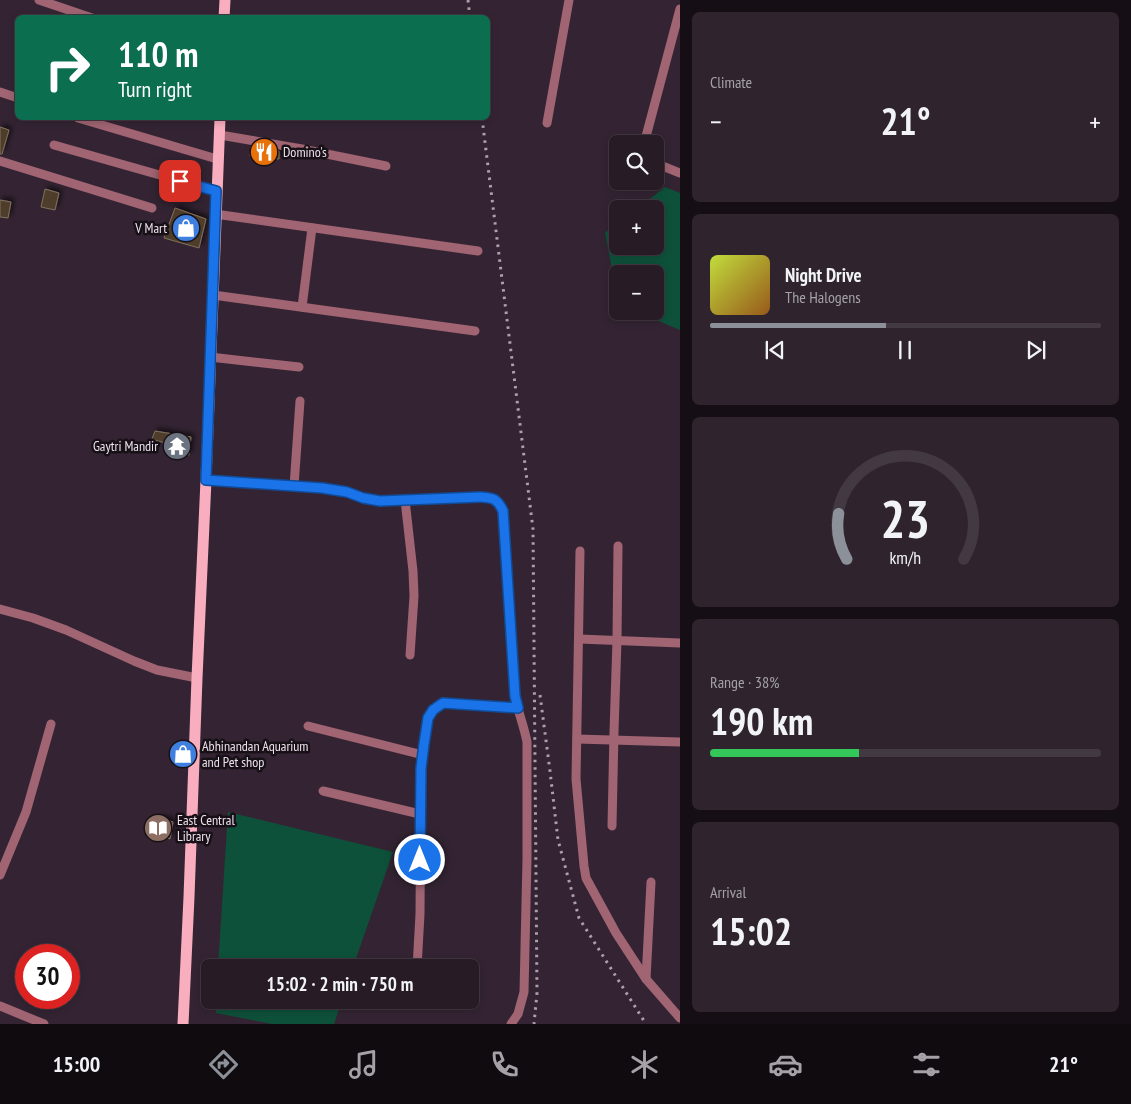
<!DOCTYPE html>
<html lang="en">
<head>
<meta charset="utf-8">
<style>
	body { margin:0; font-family:"PT Sans Narrow",sans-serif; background:#2f242e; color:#f1f3f6; height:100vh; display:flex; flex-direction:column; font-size:19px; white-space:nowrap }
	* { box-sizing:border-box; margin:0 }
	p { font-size:16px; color:#a4a1a7 }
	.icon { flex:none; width:28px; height:28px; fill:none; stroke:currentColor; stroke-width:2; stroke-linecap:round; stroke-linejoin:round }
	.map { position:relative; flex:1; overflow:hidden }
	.sheet { display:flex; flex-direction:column; gap:12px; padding:12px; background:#150f15; width:451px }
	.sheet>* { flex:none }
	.guide { position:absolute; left:15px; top:15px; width:475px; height:105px; border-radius:8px; box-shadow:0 2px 8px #0003,0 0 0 1px #433943; background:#0b6e4f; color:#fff; overflow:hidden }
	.fabs { position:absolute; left:609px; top:135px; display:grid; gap:10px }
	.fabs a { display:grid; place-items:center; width:55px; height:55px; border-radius:8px; background:#271b26; box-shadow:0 2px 8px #0003,0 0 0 1px #433943; font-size:25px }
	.speed { position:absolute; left:15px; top:944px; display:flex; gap:10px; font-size:25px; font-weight:700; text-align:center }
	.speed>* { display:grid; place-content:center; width:65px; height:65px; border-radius:50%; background:#271b26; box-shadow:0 2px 8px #0003,0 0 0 1px #433943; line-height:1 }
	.speed .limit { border:8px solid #d22; background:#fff; color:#111 }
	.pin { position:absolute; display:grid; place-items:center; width:42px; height:42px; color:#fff; margin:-21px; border-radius:10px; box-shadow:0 2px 8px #0006 }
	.me { position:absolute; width:55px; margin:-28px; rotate:0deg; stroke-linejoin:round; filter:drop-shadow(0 0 4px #0008) }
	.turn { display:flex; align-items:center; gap:18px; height:105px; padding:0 20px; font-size:22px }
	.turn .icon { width:65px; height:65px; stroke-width:2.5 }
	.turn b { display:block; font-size:35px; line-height:42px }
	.big { font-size:38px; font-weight:700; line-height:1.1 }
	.sheet .widget { flex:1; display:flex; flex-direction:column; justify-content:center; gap:8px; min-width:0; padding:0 18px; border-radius:8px; background:#2f242e }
	.sheet .dial { align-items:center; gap:0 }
	.dial svg { height:130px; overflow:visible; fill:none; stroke:#433943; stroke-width:7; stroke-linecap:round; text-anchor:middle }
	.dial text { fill:#f1f3f6; stroke:none }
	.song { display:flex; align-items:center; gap:15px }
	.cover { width:60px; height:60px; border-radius:8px; background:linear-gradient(135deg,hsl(70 70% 55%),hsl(30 70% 35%)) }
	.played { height:5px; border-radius:2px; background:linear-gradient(90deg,#8c9099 45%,#433943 45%) }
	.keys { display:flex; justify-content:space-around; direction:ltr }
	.heat { display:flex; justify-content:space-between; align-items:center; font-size:28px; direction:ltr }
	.charge { height:8px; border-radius:4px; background:linear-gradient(90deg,#34c759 38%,#433943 0) }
	.trip { position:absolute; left:201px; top:959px; width:278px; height:50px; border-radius:8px; background:#271b26; box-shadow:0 2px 8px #0003,0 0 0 1px #433943; font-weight:700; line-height:50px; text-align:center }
	.tab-bar { display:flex; height:80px; justify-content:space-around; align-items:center; background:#100b0f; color:#a4a1a7 }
	.tab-bar .icon { width:35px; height:35px }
	.tab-bar .on { color:#8c9099 }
	.tab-bar b { font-size:22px; color:#f1f3f6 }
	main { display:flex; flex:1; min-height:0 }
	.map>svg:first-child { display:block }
	.green { fill:#0e513a }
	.building { fill:#4d3e2b; stroke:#81715c; filter:url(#shadow) }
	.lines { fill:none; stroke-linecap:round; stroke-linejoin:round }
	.minor { stroke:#a06472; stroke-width:9 }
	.major { stroke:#f9aebf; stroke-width:11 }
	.rail { stroke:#ada0ad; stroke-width:3; stroke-dasharray:2.5 5; stroke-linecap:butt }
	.route-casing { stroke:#114b97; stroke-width:12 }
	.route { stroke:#1a73e8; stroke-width:9 }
	.labels { text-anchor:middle; stroke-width:5; stroke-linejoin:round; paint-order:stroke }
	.poi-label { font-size:14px; fill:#ece1ec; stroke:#171017; text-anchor:start }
</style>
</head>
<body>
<main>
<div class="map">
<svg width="680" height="1024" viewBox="0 0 680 1024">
	<defs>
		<filter id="shadow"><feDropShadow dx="3" dy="-3" stdDeviation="2.5" flood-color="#0009"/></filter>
	</defs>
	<rect width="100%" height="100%" fill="#342433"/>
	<g class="green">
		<path d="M665,187L680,193V330L635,311H655V274H618L617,295L605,233L617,223L618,246H655V209H637Z"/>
		<path d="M228,812L393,852L353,967H218Z"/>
		<path d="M216,1000H342L334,1024H272L216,1013Z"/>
	</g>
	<g class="building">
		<path d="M0,127L9,130L2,154H0Z"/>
		<path d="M251,147L279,151V159L250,156Z"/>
		<path d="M45,189L59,193L55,210L41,207Z"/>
		<path d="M0,200L11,202L8,218L0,217Z"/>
		<path d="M175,208L206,219L199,248L164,238Z"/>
		<path d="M155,431L191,437L189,455L165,449V443L152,439Z"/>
		<path d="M160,818L173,822L170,839L151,832Z"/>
	</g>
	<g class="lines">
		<g class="minor">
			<path d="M39,0L92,18"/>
			<path d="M0,92L18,98"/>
			<path d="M78,118L217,159"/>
			<path d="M547,123L569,0"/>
			<path d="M220,135L302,149L386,166"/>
			<path d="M644,144L680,9"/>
			<path d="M54,145L216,191"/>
			<path d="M0,161L152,208"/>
			<path d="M655,163L680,173"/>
			<path d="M215,214L478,251"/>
			<path d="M213,295L475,331"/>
			<path d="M302,307L312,228"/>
			<path d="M210,357L299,367"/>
			<path d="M206,480L322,488L347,492L363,498L380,501L480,497C493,498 497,498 503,511L515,696C518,712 524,726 527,742V859L524,992L518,1014L511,1024"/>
			<path d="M294,486L300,401"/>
			<path d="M405,500L413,571L414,596L410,655"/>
			<path d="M580,551L576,779L584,866L586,878L616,933L646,979L680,1018"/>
			<path d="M0,609L33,618L66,630L134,661L157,670L197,678"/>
			<path d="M579,639L680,643"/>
			<path d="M308,726L423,755"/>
			<path d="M577,739L680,742"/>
			<path d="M323,791L420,814"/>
			<path d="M612,826L614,732L617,640L618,546"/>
			<path d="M0,875L26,812L51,724"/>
			<path d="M417,968L420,914L421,768L428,718L433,709L443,703L518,708"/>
			<path d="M646,979L651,882"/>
			<path d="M0,1006L44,1024"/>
		</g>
		<g class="major">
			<path d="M224,18L225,0"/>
			<path d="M183,1024L189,897L197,678L206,480L220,118"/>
		</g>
		<g class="rail">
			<path d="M468,0L470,18"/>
			<path d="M482,118L533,529L537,993L534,1024"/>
			<path d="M540,695L550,771L558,840L579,918L646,1024"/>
		</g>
	</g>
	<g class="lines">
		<defs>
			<path id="route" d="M180,181L216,191L206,480L322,488L347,492L363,498L380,501L480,497C493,498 497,498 503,511L515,696L518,708L443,703L433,710L428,718L424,744L421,768L420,860"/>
		</defs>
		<use href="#route" class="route-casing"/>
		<use href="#route" class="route"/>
	</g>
	<defs>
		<symbol id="restaurant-disc" viewBox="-11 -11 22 22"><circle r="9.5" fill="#e8710a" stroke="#171017"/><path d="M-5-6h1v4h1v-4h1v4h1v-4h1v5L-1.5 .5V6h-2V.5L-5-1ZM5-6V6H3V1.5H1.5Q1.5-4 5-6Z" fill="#fff"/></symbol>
		<symbol id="shop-disc" viewBox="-11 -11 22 22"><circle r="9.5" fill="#3f7fe0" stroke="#171017"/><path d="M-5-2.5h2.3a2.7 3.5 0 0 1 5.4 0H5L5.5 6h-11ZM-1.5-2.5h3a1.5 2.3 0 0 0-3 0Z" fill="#fff"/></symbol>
		<symbol id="temple-disc" viewBox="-11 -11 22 22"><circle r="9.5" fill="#6b7280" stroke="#171017"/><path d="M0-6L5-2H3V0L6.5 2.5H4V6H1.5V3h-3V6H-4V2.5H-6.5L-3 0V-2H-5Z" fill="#fff"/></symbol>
		<symbol id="library-disc" viewBox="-11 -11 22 22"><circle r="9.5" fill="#8d6e63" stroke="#171017"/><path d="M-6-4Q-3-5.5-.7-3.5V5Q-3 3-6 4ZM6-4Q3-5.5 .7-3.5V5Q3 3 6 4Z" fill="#fff"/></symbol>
	</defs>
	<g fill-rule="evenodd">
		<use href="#restaurant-disc" x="248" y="136" width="32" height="32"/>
		<use href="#shop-disc" x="170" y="212" width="32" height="32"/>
		<use href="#temple-disc" x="161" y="430" width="32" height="32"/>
		<use href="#shop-disc" x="167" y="738" width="32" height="32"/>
		<use href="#library-disc" x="142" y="812" width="32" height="32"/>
	</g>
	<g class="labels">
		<g class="poi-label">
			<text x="283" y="157">Domino's</text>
			<text x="167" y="233" text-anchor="end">V Mart</text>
			<text x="158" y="451" text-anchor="end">Gaytri Mandir</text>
			<text x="202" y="751">Abhinandan Aquarium<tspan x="202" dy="16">and Pet shop</tspan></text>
			<text x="177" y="825">East Central<tspan x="177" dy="16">Library</tspan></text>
		</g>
	</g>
</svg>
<div class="fabs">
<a><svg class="icon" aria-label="search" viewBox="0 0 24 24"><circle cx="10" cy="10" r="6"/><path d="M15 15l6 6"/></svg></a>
<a>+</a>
<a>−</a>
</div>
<div class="speed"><div class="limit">30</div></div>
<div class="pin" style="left:180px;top:181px;background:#d93025"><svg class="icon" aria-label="arrive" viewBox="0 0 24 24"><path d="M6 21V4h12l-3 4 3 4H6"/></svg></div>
<svg class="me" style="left:420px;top:860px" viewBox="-20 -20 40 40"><circle r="17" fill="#1a73e8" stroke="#fff" stroke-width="3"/><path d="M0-11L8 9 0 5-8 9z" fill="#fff"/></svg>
<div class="trip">15:02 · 2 min · 750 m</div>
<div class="guide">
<div class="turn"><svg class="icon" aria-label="right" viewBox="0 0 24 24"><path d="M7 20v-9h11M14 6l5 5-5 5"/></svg><div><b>110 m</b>Turn right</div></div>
</div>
</div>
<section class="sheet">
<div class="widget"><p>Climate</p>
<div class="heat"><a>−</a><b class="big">21°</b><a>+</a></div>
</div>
<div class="widget">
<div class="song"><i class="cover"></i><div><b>Night Drive</b><p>The Halogens</p></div></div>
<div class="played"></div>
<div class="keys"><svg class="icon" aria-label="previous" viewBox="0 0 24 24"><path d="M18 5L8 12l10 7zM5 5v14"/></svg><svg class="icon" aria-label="pause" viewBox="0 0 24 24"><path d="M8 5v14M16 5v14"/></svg><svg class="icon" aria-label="next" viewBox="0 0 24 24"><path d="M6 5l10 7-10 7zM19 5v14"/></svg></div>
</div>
<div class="widget dial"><svg viewBox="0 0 100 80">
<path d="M14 69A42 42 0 1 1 86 69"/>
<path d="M14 69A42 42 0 0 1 9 41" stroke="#8c9099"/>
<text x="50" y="56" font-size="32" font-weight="700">23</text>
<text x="50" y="72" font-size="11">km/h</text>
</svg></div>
<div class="widget"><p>Range · 38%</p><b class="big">190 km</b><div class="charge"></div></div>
<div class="widget"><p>Arrival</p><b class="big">15:02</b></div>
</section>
</main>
<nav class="tab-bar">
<b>15:00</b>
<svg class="icon on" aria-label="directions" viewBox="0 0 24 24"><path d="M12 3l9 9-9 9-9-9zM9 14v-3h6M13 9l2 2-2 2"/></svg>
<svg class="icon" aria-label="music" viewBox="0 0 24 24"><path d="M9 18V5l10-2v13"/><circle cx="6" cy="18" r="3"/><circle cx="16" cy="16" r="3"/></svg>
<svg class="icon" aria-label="phone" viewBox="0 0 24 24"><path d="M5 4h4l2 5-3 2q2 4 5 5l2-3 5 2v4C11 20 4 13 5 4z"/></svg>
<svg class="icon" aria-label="climate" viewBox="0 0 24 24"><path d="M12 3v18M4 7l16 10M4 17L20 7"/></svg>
<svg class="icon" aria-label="car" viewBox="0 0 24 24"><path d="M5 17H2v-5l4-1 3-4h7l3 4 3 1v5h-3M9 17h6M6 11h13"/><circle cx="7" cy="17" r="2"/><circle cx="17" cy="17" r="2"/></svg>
<svg class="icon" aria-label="filters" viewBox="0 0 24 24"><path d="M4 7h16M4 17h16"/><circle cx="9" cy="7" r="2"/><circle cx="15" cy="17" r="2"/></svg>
<b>21°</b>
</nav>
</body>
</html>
